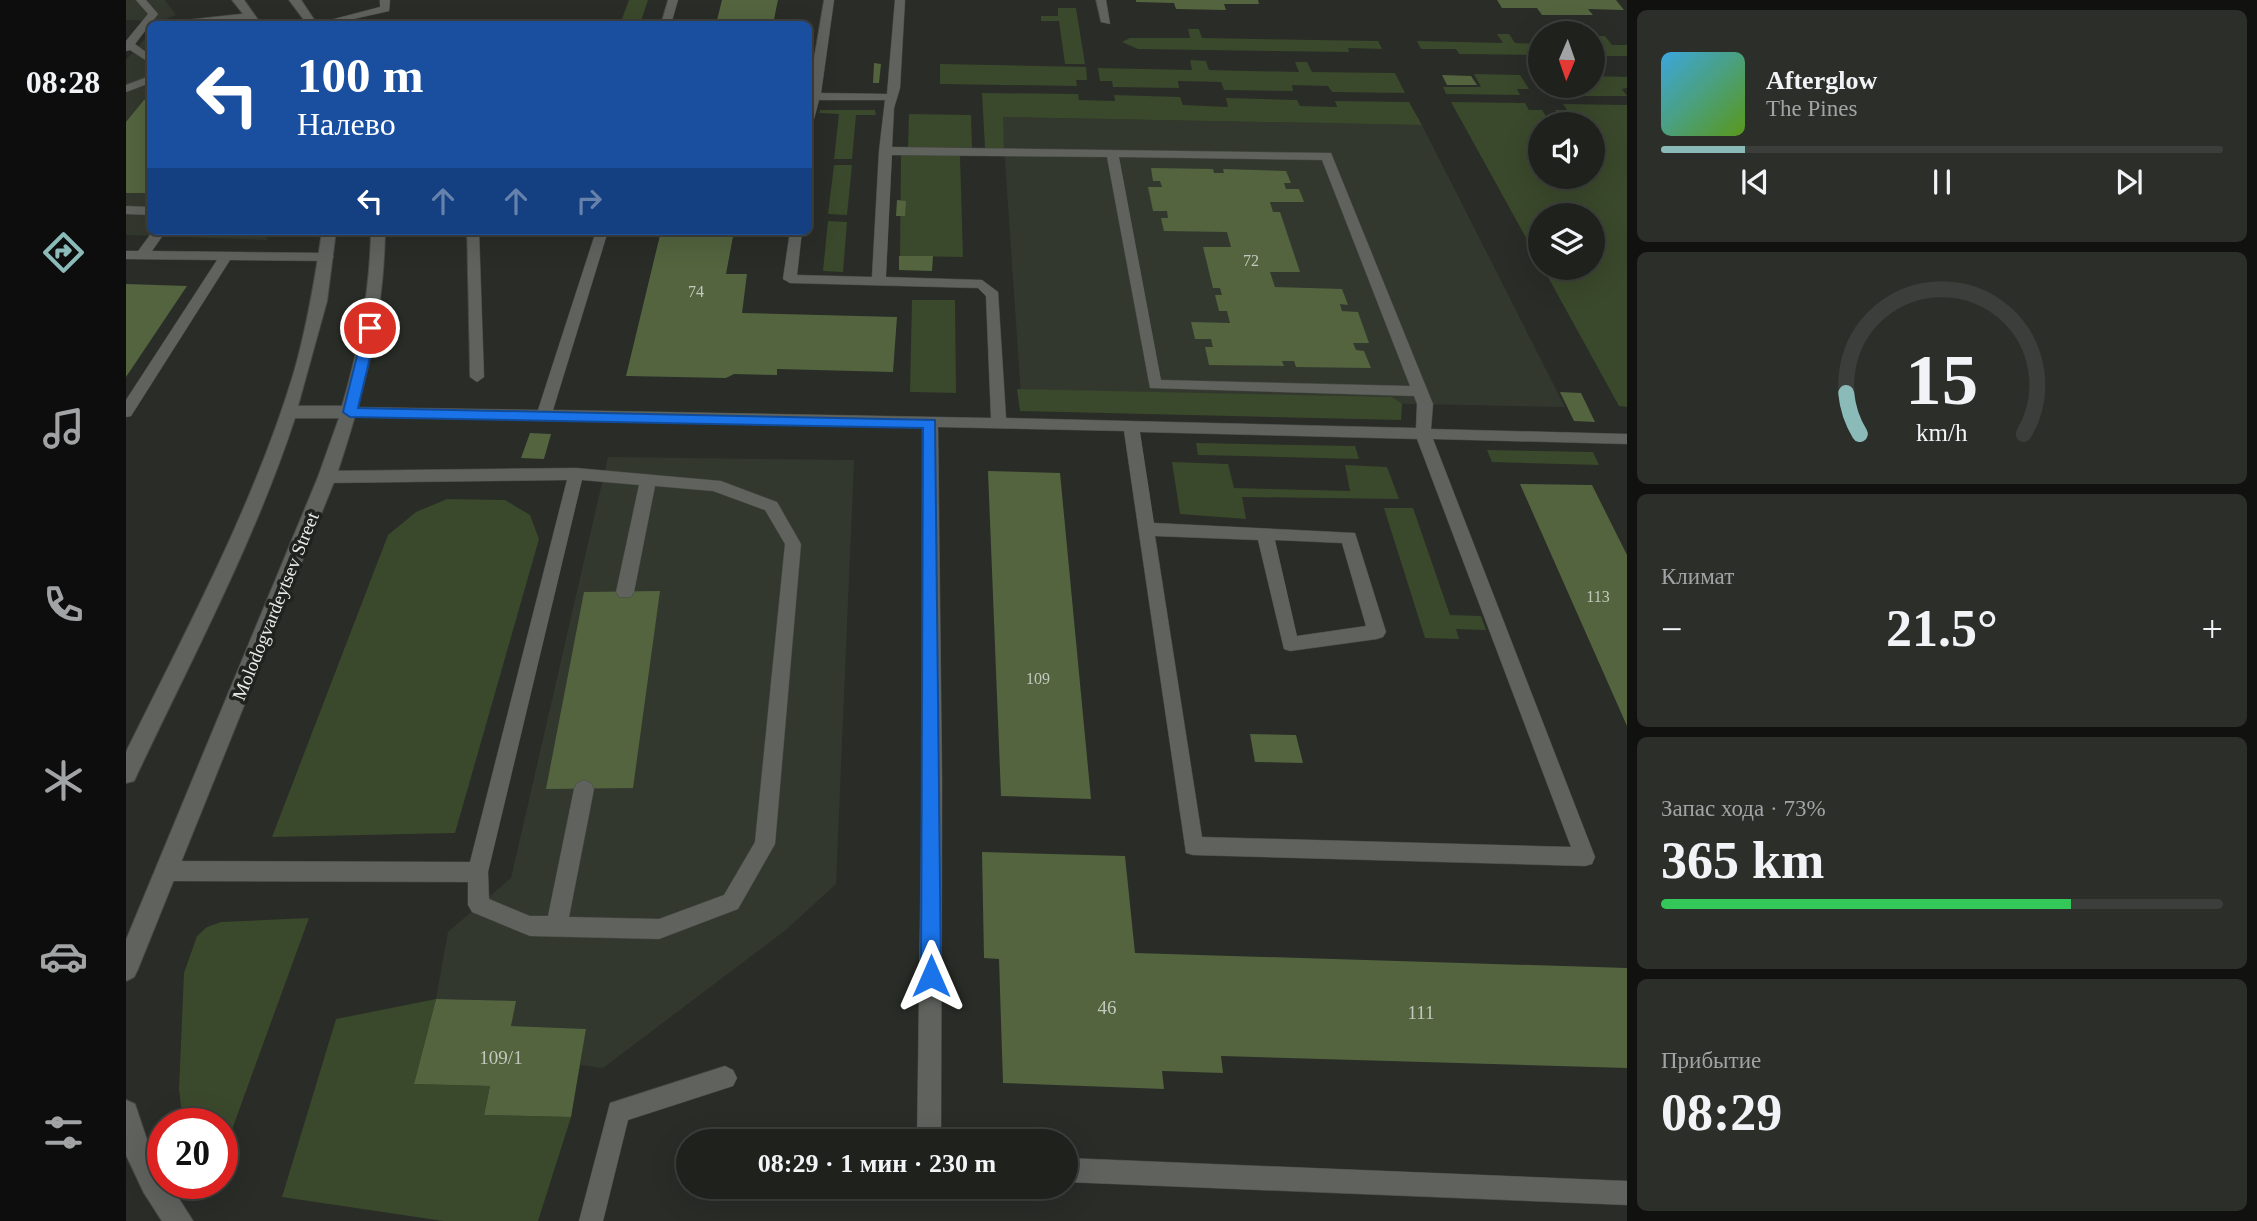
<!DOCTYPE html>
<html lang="ru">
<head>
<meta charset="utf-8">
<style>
	body { margin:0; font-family:Georgia,serif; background:#2c2e2a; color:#f1f3f6; height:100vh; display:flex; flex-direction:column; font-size:26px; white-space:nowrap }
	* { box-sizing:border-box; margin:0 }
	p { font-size:23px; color:#a1a3a4 }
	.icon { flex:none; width:38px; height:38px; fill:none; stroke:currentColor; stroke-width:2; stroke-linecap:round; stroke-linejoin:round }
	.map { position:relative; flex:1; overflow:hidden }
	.sheet { display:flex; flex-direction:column; gap:10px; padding:10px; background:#111210; width:630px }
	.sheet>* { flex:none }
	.hud { position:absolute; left:21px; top:21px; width:665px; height:214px; border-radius:10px; box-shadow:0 7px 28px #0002,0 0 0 2px #3c3e3b; background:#1a4fa0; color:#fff; overflow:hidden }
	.needle { width:46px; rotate:182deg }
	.controls { position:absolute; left:1402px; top:21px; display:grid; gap:14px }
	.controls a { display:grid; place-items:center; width:77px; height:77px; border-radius:50%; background:#1f211d; box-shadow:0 7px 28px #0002,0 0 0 2px #3c3e3b; font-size:35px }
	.speed { position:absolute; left:21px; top:1108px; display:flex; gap:14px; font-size:35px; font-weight:700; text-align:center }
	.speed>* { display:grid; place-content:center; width:91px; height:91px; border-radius:50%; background:#1f211d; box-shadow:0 7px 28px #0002,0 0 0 2px #3c3e3b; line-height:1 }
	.speed .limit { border:10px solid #d22; background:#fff; color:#111 }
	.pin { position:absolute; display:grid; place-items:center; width:60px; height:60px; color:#fff; margin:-30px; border:4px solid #fff; border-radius:50%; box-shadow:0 2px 7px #0007 }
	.me { position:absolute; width:77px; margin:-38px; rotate:0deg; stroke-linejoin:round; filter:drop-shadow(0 0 5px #0008) }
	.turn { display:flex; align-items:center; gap:24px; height:147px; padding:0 35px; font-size:32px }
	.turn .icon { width:91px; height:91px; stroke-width:2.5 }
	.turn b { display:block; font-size:49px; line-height:60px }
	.lanes { display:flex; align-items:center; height:66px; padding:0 35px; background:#0003; justify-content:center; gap:35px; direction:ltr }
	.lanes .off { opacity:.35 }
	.big { font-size:52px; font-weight:700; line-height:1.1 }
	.sheet .widget { flex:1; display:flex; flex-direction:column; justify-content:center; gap:10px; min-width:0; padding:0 24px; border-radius:10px; background:#2c2e2a }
	.sheet .dial { align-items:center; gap:0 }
	.dial svg { height:182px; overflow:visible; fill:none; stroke:#3c3e3b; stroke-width:7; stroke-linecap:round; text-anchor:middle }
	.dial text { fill:#f1f3f6; stroke:none }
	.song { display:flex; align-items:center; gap:21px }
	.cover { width:84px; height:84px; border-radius:10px; background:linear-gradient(135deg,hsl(200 70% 55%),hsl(90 70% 35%)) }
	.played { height:7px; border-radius:4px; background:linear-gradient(90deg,#8bbbb9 15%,#3c3e3b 15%) }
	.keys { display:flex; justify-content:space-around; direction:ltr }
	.heat { display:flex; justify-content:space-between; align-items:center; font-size:38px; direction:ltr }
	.charge { height:10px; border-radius:5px; background:linear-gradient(90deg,#34c759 73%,#3c3e3b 0) }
	.trip { position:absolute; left:550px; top:1129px; width:402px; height:70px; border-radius:35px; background:#1f211d; box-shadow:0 7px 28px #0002,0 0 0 2px #3c3e3b; font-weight:700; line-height:70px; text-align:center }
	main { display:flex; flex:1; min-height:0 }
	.tabs { display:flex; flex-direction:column; width:126px; justify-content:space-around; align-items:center; background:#0c0d0c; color:#a1a3a4 }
	.tabs .icon { width:49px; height:49px }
	.tabs .active { color:#8bbbb9 }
	.tabs b { font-size:32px; color:#f1f3f6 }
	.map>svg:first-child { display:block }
	.built { fill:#33382e }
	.green { fill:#3a482b }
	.building { fill:#53643f }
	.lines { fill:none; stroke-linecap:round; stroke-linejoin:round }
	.service-casing { stroke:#464844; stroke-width:1 }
	.secondary-casing { stroke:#464844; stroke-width:2 }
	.service { fill:#5f625d; fill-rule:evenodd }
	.secondary { fill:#5f625d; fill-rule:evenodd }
	.route { fill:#1a73e8; stroke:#114b97; stroke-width:2 }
	.labels { text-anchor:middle; stroke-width:7; stroke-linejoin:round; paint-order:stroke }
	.number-label { font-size:16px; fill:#c4c9be }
	.street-label { font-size:19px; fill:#e9ebe8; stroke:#20221e }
	.near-number-label { font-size:19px; fill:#c4c9be }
</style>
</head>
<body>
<main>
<nav class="tabs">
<b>08:28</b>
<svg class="icon active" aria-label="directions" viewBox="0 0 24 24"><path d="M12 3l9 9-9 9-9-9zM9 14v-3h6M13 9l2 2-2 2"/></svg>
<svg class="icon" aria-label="music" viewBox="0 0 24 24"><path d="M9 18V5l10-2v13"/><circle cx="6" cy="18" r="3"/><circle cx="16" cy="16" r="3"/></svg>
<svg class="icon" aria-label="phone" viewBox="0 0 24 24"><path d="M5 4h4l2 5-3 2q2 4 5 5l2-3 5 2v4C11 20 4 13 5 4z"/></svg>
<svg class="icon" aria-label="climate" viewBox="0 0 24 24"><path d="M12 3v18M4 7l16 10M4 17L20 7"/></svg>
<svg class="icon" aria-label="car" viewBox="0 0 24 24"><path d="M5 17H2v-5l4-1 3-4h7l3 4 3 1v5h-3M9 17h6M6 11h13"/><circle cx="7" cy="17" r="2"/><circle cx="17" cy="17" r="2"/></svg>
<svg class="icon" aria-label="filters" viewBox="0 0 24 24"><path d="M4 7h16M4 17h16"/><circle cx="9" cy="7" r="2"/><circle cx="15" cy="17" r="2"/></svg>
</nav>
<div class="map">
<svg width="1501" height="1221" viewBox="0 0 1501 1221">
	<rect width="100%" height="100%" fill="#292c27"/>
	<g class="built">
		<path d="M0,0H39L50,15L35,21L37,24H32L34,21L0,20Z"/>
		<path d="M24,33V231H137L142,240L0,235V60Z"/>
		<path d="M876,117L1296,125L1439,407L895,396Z"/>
		<path d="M482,457L728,460L710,884L661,929L477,1068L454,1065L460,1029L385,1026L389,1001L310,999L322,932L385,878Z"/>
	</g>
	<g class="green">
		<path d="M503,0H522L514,24H494Z"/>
		<path d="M932,8H950L959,64H939L933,21H915V16H932Z"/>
		<path d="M1062,29H1073L1076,38L1252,41L1256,49L1222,48L1223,52L1012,49L996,42L1004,38H1064Z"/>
		<path d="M1371,34H1383L1389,43L1414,44V55L1333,54L1330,49H1295L1291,41L1377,43Z"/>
		<path d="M1469,36H1479L1486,45H1501V56H1467V44H1475Z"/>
		<path d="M1064,60L1080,61L1083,70L1173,72L1169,62H1181L1186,72L1269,73L1279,93L1206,92L1202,86L1166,85L1167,91L1098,90L1095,82L1052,81L1053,88L987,87L986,81H974L972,68L1066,70Z"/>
		<path d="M814,64L960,67L961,80H950L951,86L814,84Z"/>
		<path d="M1348,74L1394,75L1403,89H1391L1394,95L1320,94L1317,87H1355Z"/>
		<path d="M1406,75H1414V86H1466L1467,76L1501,77V88L1496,89L1501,96H1431L1427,89H1415Z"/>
		<path d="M856,93L952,94L953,100L989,101L988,95L1054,97L1057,105L1102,107L1100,98L1171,100L1174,106L1211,107L1209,101L1283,102L1296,125L877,117L878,148H859Z"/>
		<path d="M1325,102L1399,103L1403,110H1416L1425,124H1414V177H1466V124H1439L1429,110H1441L1437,104L1501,105V407L1493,406L1417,268H1466V215H1414V263Z"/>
		<path d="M694,110H749L750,115H730L726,159H708L713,114L693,113Z"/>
		<path d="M783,114L845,115L846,148L782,147Z"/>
		<path d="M775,155L834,156L837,257L774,256Z"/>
		<path d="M708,165H726L721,215L702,214Z"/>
		<path d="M702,221L721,222L717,272L697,271Z"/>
		<path d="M786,300H829L830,393L784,392Z"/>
		<path d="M891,389L1266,397L1276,404L1275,420L894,411Z"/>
		<path d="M1070,443L1229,446L1233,459L1072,455Z"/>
		<path d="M1361,450L1467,452L1473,465L1366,462Z"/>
		<path d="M1046,462L1102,464L1108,488L1224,491L1219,465L1261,467L1273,499L1116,497L1120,519L1054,514Z"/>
		<path d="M321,499L379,500L404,515L413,539L329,833L146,837L262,535L290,512Z"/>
		<path d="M1258,508H1287L1324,615L1355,616L1360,630L1330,629L1333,639L1299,638Z"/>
		<path d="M183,918L96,1157V1124L57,1123L53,1089L58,973L71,936L81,927L95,922Z"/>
		<path d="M310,999L288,1084L364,1086L358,1115L445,1117L412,1221H317L156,1197L210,1019Z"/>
	</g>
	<g class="building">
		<path d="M596,0H652L647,24H590Z"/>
		<path d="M1010,0H1132L1133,4H1098L1100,10L1050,9L1048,3L1010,2Z"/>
		<path d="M1371,0H1490L1498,10L1462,9L1467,15H1416L1411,8H1376Z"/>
		<path d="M748,63L755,64L753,83H747Z"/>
		<path d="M1316,75L1345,76L1351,85H1321Z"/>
		<path d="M18,100H24V193H0V122Z"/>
		<path d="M1025,168L1087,169L1088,173H1098L1097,169L1160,171L1165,183H1158L1160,189H1173L1178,202H1144L1147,212H1154L1174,272H1144L1149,287L1216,289L1222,305L1214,304L1216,311L1232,312L1243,343H1227L1230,350L1238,351L1245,368L1170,367L1168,361H1156L1158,366L1083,365L1079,347H1087L1085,339H1069L1065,322L1104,323L1101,311H1093L1089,295H1096L1094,288H1087L1077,247H1105L1101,232L1038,231L1035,218H1042L1041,211H1027L1022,187H1036L1034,181H1027Z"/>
		<path d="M771,200L780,201L779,216H770Z"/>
		<path d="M535,231H608L600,274H621L616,313L771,317L767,372L651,369V375L608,374L600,378L500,376Z"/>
		<path d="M773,256H807L806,271L773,270Z"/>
		<path d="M0,284L61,286L0,377Z"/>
		<path d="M1434,392L1455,393L1469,422L1448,421Z"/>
		<path d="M404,433L425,434L418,459L395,458Z"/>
		<path d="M862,471L934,473L965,799L875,796Z"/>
		<path d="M1394,484L1466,485L1501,555V726Z"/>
		<path d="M534,591L507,788L420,789L458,592Z"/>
		<path d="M1124,734L1170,735L1177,763L1129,762Z"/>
		<path d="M856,852L999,856L1009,953L1501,968V1068L1095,1056L1097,1073L1036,1071L1038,1089L877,1083L873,959L858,958Z"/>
		<path d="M310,999L390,1001L385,1026L460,1029L445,1117L358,1115L364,1086L288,1084Z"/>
	</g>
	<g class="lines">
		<defs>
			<g id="service">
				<path d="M10,0H20L32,14L9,44L24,55V63L4,50L0,51V41L22,14Z"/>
				<path d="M254,0H264L263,11L205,24H189L254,7Z"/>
				<path d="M542,0H552L545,24H535Z"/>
				<path d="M698,0H708L695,93L761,94L769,0H779L774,88L768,108L766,147L1205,153L1307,404L1305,429L1501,434V444L1307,439L1469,857L1466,864L1459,866L1067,855L1060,853L998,431L812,427L816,781L815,1141H791L796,781V427L224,417L216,412L224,407L412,410L470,231H482L427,410L865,418L860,296L852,288L664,283L657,279L664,231H676L671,275L746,277L753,151L759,100H693L688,119L682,122V93ZM766,155L981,157L1024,388L1288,396L1291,404L1290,428L880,418L872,292L856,280L760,277ZM993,157L1196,160L1284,386L1035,380ZM1014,432L1291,439L1445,847L1076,837L1029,536L1132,540L1158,649L1164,651L1251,639L1257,637L1260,632L1229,533L1028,523ZM1149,540L1216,543L1240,626L1171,636Z"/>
				<path d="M970,0H980L984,24L975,22Z"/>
				<path d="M124,13L128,14V18L75,24H46L51,21Z"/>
				<path d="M24,76V83L0,92V85Z"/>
				<path d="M0,206L24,207V215L0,214Z"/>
				<path d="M27,231H40L26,251L201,253L208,257L201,261L104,260L5,416L0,417V400L91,260L0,259V251H12Z"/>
				<path d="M341,231H353L358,377L351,382L344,377Z"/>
				<path d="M450,468L595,481L651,502L675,544L649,844L612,909L533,939L404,936L346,912L342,905V882L41,881L34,878L31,871L34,864L41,861L344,862L441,480L201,483L193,477L201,471ZM456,480L513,485L490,592L493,597H505L508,592L529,486L587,491L639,510L659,544L629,842L598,895L533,919L443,917L468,789L465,783L458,780L451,783L448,789L422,916H404L363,899L362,872Z"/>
				<path d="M599,1066L607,1070L611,1078L607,1086L502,1120L477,1221H453L484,1103Z"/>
				<path d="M940,1158L1501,1181V1205L940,1182Z"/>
			</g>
			<g id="secondary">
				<path d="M106,0H118L135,24H125Z"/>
				<path d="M163,0H175L191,24H181Z"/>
				<path d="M196,231H210L201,301L172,406H216C233,349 244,291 245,231H259C258,317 237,396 210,477L12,969L8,977L0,981V940L192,477L213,418H169C128,543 64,662 8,781L0,783V752C61,628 128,505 168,372C181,326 189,279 196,231Z"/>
				<path d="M0,1100L9,1104L22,1143L37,1173V1183H43L67,1221H36L18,1193L0,1155Z"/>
			</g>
		</defs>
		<use href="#service" class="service-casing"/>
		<use href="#secondary" class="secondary-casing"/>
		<use href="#service" class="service"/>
		<use href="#secondary" class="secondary"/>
	</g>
	<path class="route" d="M244,324L251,328L232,408L809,420L815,976L812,983L805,985L798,983L795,976L797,428L224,417L217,412L238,328Z"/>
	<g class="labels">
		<g class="number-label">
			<text x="1125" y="266">72</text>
			<text x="570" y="297">74</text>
			<text x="1472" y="602">113</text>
			<text x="912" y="684">109</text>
		</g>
		<g class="street-label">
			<text transform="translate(149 606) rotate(-68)" y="7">Molodogvardeytsev Street</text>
		</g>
		<g class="near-number-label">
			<text x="981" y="1014">46</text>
			<text x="1295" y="1019">111</text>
			<text x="375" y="1064">109/1</text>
		</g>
	</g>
</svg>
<div class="controls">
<a><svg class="needle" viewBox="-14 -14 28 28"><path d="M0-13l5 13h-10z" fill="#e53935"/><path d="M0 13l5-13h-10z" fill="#a1a3a4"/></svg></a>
<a><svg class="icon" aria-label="sound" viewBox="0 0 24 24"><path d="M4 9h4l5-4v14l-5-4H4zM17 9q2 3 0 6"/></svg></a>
<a><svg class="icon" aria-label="layers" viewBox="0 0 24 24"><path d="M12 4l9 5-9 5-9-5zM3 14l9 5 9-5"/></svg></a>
</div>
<div class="speed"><div class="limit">20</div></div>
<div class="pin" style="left:244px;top:328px;background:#d93025"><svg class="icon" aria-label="arrive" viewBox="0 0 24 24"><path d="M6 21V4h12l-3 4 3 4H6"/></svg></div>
<svg class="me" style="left:805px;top:976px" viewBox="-20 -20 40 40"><path d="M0-17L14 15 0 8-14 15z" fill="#1a73e8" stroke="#fff" stroke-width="4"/></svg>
<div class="trip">08:29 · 1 мин · 230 m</div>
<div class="hud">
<div class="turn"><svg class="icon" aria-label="left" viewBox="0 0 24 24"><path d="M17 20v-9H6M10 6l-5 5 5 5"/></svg><div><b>100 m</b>Налево</div></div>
<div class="lanes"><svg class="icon" aria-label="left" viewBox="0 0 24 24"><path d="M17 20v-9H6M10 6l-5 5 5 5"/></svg><svg class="icon off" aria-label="ahead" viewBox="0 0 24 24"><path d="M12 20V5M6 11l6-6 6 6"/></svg><svg class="icon off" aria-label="ahead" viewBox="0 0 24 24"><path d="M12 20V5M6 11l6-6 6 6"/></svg><svg class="icon off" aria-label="right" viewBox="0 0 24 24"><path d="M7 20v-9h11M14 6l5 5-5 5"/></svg></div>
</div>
</div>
<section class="sheet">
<div class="widget">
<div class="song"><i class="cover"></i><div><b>Afterglow</b><p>The Pines</p></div></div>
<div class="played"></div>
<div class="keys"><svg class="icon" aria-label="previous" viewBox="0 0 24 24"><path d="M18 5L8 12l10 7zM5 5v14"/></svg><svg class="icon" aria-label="pause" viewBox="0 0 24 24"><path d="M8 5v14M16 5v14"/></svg><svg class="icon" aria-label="next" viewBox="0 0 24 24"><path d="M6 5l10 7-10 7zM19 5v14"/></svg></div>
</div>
<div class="widget dial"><svg viewBox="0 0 100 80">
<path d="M14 69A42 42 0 1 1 86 69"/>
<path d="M14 69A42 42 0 0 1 8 51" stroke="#8bbbb9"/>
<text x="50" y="56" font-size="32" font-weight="700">15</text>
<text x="50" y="72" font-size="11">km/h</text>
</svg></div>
<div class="widget"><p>Климат</p>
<div class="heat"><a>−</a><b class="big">21.5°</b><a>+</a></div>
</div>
<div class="widget"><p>Запас хода · 73%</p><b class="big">365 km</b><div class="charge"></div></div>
<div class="widget"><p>Прибытие</p><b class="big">08:29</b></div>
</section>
</main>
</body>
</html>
